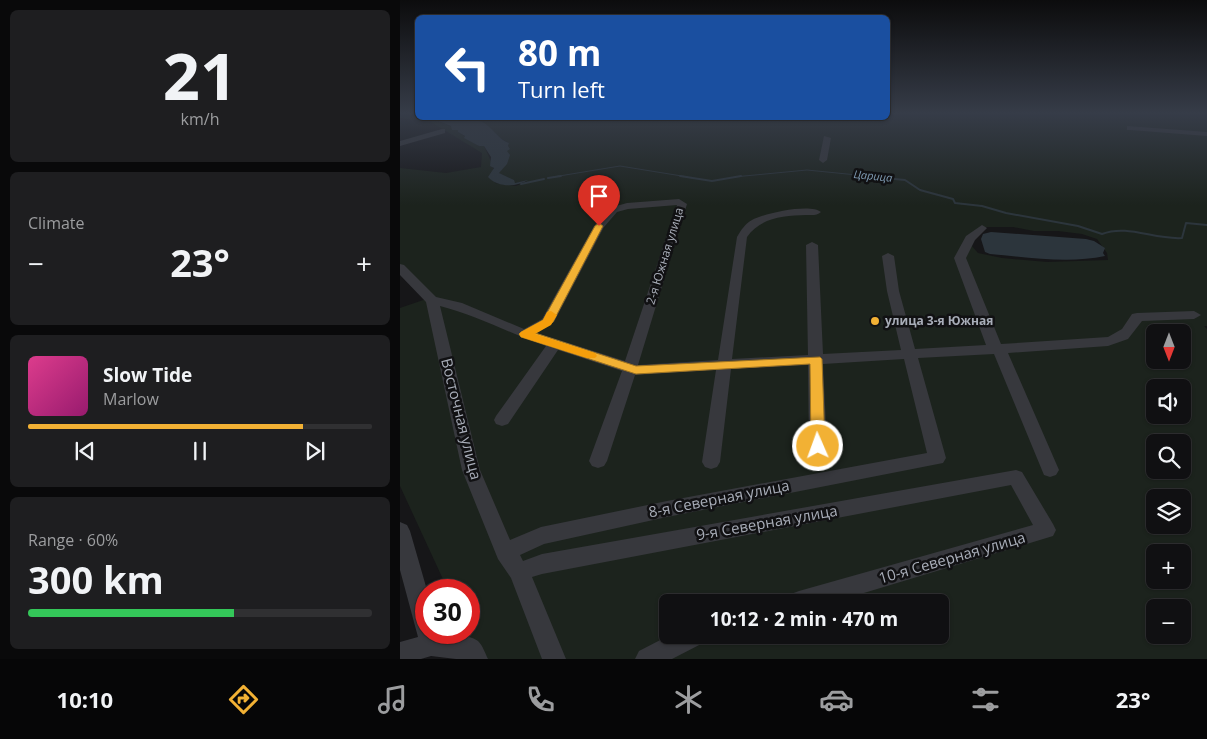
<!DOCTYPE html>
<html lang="en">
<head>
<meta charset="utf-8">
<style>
	body { margin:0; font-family:"Open Sans",sans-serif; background:#1e1e20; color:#f1f3f6; height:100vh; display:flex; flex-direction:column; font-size:19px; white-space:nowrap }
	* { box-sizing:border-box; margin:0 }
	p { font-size:16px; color:#9c9d9f }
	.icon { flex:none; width:28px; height:28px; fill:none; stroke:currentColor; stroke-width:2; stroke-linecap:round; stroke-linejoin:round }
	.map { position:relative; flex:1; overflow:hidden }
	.details { display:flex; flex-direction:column; gap:10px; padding:10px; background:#09090a; width:400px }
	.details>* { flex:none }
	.hud { position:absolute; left:15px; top:15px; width:475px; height:105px; border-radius:8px; box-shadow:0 1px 4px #0004,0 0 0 1px #303032; background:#1a4fa0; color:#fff; overflow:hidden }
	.needle { width:32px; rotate:180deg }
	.tools { position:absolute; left:746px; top:324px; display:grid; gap:10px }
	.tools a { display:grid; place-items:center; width:45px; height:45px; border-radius:8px; background:#101012; box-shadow:0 1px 4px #0004,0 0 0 1px #303032; font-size:25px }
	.speed { position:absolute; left:15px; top:579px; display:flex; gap:10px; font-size:25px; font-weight:700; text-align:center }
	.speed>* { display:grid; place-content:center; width:65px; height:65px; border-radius:50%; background:#101012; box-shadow:0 1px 4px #0004,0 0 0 1px #303032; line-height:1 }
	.speed .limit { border:8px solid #d22; background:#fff; color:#111 }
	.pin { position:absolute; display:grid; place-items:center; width:42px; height:42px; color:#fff; margin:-51px -21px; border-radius:50% 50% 50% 0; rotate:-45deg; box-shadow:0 0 5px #0007 }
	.pin .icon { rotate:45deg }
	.me { position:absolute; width:55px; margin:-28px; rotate:358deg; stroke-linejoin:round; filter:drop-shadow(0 0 4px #0008) }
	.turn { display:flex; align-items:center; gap:18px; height:105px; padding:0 20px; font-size:22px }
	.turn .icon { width:65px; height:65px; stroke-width:2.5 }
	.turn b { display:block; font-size:35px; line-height:42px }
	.big { font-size:38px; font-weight:700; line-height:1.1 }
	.details .tile { flex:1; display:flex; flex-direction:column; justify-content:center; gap:8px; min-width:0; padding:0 18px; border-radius:8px; background:#1e1e20 }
	.details .dial { align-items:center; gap:0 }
	.dial b { font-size:65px; line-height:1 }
	.song { display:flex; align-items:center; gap:15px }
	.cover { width:60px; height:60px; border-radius:8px; background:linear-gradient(135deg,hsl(330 70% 55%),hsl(320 70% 35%)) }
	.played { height:5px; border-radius:2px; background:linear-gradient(90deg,#f2b134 80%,#303032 80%) }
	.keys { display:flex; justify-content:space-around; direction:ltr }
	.heat { display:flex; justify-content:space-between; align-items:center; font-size:28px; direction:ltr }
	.charge { height:8px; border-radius:4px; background:linear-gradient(90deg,#34c759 60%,#303032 0) }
	.trip { position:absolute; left:259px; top:594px; width:290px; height:50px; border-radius:8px; background:#101012; box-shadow:0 1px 4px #0004,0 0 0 1px #303032; font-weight:700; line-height:50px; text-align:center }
	.dock { display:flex; height:80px; justify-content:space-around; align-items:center; background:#060607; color:#9c9d9f }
	.dock .icon { width:35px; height:35px }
	.dock .current { color:#f2b134 }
	.dock b { font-size:22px; color:#f1f3f6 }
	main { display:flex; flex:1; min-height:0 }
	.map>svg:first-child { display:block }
	.green { fill:#1c231d; fill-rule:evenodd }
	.water { fill:#2c353c }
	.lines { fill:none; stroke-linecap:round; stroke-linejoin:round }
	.stream-far1 { stroke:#2c353c; stroke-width:1 }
	.stream { stroke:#2c353c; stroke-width:2 }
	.minor { fill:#37383d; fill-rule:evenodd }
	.route { fill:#f2b134; stroke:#9d7322 }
	.slow { fill:#f59e0b }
	.poi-dot { fill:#f2b134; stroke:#111113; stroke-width:2 }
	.labels { text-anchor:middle; stroke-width:5; stroke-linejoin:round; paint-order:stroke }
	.far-water-label { font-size:11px; font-style:italic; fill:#7f9bb3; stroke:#111113 }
	.street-label { font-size:12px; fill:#a8adb8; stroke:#111113 }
	.poi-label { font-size:12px; font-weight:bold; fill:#a8adb8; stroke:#111113; text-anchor:start }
	.near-street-label { font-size:15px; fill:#a8adb8; stroke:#111113 }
</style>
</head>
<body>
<main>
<section class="details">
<div class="tile dial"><b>21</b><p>km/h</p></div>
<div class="tile"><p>Climate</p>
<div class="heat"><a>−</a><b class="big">23°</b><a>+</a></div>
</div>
<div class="tile">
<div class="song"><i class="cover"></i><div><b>Slow Tide</b><p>Marlow</p></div></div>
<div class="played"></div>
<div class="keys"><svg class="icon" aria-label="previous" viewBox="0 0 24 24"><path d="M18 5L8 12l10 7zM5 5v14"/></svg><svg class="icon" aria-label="pause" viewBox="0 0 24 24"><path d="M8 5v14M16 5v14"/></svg><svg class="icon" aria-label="next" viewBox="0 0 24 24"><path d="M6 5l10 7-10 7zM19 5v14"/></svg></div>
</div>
<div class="tile"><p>Range · 60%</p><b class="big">300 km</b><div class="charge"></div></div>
</section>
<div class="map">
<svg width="807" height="659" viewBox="0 0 807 659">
	<rect width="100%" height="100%" fill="#161618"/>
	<path class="green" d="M0,113H17L18,118H40L36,120L59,130L58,132L79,146H84C91,162 94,164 95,183L116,186L127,181L115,183L98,173L109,143L96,136L80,121H62L61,119C71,115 81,119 92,118H488V113H807V326H804L807,329V659H81L67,633L69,590H48L0,486V308L32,297L0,272V168L46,173L81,167L82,153L31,122L0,118ZM581,227H613L634,231H658L682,234L697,239L707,253L708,260L647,262L602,258L578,253L571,245ZM755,332H782V360H755ZM755,388H782V415H755ZM755,442H782V470H755ZM755,498H782V525H755ZM755,552H782V580H755ZM268,602H540V635H268ZM755,608H782V635H755Z"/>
	<g class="water">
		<path d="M40,118H63L61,119L62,121C68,121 74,120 79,121C90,123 97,139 109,143L108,146L110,149L107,151L110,155L107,164L99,173L114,180L115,183L128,180C117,187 98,188 88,177L94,168L90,166L91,157L84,146H79L64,138L65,136L58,132V130H52L51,126L36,120Z"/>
		<path d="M591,232L686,239L694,241L705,248L703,253L705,256C668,264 627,257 590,254L585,252L581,239L583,234Z"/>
	</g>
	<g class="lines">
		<g class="stream-far1">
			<path d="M0,114L18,115"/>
			<path d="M153,177L220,166L288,177"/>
			<path d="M334,177L407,170L477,177"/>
		</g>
		<g class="stream">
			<path d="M280,176L312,181L341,176"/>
			<path d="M464,176L505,180L520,190L553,199L555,203L582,206L606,213L678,226L702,234C728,224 754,240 782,238L786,223L807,225"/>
			<path d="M148,178L161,176"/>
			<path d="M121,184L144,179"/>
		</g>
		<g class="minor">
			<path d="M727,126L807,132V136L730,130H727Z"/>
			<path d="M42,129H45V133L0,146V141Z"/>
			<path d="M424,136L431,138L427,160L423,163L419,160Z"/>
			<path d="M279,199L287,204L238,365L318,360L337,237C341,230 345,224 352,220C364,213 411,203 421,212C417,216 412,215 406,215C384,216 361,217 347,237L332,359L408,355L406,245L412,242L418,245L423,354L501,350L487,291L482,256L488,253L494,256L499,291L515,349L586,345L554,258L566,236L582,225L587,228L575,240L566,258L601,344L708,337L722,329L732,314L737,313L794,311L801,315L794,319L742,321L728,339L708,346L608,353L659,470L656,475L650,477L644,475L594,354L518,358L546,458L543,463L267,517L144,544L120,555L123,561L142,554L616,470L622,472L653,524L656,530L653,536L434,602H388L391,594L399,591L633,525L611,485L142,574L132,577L166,659H142L111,578L98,559L62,470L26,302L0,275V264L4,265L36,297L62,303L124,329L142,319L194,226L209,208L227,203ZM277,205L225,361L137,333L154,322L204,227L217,212L228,209ZM40,306C76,315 111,334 146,346L96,416L94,420L96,424L102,426L108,424L158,350L222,371L189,461L192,466L198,468L204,466L207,461L235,375L316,370L302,462L305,467L311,469L317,467L320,462L331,369L408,365L409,446L412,451L418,453L424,451L427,446L423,364L504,359L527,453L267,501L141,527L110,540L80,470Z"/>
			<path d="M0,522L7,525L10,531L27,590L26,632C37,632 69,634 78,641C83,646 85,653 88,659H56L31,656L21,659H0V642L18,637L0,570Z"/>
			<path d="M270,635H307L303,643L272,659H235L239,651Z"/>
		</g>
	</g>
	<linearGradient id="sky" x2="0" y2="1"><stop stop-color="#0c0c0d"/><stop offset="0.55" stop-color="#363c48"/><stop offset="1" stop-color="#363c48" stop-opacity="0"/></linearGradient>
	<rect width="807" height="205" fill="url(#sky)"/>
	<path class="route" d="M199,223L203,226L153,322L135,333L236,366L420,357L422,359L425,446L423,450L418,451L413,450L411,446L410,364L236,374L121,337L119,334L121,332L143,320L195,226Z"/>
	<path class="slow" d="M151,311L157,315L151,325L135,334L195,353L197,356L195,358H187L121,337L119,334L121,332L143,320L147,312Z"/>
	<circle class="poi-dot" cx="475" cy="321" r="5"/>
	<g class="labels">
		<g class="far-water-label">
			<text transform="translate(473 176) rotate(6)" y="4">Царица</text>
		</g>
		<g class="street-label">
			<text transform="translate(265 256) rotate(-73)" y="4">2-я Южная улица</text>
		</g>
		<g class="poi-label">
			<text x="485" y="325">улица 3-я Южная</text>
		</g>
		<g class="near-street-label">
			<text transform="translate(61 419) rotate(76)" y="5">Восточная улица</text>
			<text transform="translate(319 499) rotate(-11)" y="5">8-я Северная улица</text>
			<text transform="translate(367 523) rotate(-10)" y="5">9-я Северная улица</text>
			<text transform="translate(552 558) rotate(-16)" y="5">10-я Северная улица</text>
		</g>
	</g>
</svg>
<div class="tools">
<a><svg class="needle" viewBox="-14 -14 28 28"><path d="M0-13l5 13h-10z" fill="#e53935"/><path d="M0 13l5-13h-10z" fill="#9c9d9f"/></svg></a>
<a><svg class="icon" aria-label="sound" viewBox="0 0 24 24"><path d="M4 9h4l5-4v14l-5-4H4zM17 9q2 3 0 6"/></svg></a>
<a><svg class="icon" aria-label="search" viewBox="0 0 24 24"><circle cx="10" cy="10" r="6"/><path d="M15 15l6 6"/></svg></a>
<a><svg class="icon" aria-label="layers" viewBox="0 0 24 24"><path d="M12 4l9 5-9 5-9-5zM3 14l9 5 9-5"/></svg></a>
<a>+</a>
<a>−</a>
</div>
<div class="speed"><div class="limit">30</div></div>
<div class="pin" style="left:199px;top:226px;background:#d93025"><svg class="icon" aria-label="arrive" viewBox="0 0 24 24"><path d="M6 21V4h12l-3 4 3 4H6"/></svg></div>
<svg class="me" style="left:418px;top:446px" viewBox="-20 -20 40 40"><circle r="17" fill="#f2b134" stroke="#fff" stroke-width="3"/><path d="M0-11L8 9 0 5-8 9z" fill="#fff"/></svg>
<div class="trip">10:12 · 2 min · 470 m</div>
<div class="hud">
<div class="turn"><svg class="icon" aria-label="left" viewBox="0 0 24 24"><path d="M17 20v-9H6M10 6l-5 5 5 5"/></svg><div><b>80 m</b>Turn left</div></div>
</div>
</div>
</main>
<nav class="dock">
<b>10:10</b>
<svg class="icon current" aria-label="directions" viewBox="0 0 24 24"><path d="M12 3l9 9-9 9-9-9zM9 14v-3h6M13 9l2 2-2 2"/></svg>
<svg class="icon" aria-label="music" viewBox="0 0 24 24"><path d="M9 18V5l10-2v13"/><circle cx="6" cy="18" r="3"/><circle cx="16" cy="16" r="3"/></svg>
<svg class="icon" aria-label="phone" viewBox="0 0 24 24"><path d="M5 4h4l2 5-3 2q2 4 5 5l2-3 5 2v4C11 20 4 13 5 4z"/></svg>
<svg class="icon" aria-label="climate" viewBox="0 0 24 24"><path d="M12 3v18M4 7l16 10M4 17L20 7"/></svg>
<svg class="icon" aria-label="car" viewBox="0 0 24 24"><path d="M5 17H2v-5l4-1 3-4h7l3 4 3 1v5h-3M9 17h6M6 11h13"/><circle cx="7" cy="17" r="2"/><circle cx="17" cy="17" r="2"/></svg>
<svg class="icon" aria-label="filters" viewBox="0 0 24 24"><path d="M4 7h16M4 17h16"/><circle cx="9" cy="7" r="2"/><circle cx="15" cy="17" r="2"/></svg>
<b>23°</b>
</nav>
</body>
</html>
